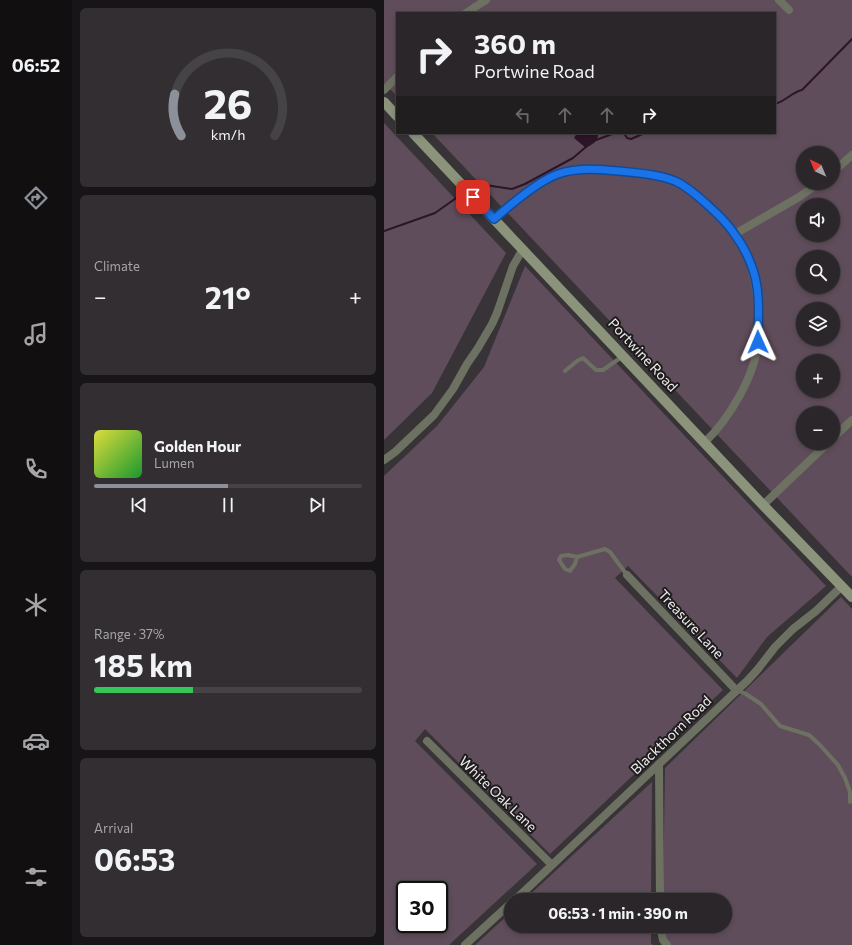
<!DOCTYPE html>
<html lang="en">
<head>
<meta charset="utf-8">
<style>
	body { margin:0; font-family:Commissioner,sans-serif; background:#322e31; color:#f1f3f6; height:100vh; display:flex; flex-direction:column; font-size:15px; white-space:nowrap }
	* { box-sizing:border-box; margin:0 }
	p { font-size:13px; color:#a5a5a8 }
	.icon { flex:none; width:22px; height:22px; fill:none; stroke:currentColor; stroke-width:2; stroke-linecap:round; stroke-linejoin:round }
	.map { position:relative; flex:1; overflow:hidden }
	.drawer { display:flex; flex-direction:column; gap:8px; padding:8px; background:#171517; width:312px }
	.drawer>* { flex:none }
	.banner { position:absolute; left:12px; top:12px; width:380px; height:122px; border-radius:0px; box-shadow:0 2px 6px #0003,0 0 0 1px #464346; background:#2a2629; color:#f1f3f6; overflow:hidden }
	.needle { width:26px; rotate:316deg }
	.buttons { position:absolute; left:412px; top:146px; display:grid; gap:8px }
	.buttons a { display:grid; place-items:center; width:44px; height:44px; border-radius:50%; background:#2a2629; box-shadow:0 2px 6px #0003,0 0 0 1px #464346; font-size:20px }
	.speed { position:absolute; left:12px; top:881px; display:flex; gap:8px; font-size:20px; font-weight:700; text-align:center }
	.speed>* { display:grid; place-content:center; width:52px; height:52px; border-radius:50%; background:#2a2629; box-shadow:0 2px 6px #0003,0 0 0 1px #464346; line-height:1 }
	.speed .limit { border:2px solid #111; border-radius:6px; background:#fff; color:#111 }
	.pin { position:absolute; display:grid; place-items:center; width:34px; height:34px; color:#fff; margin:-17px; border-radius:8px; box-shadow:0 2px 6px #0006 }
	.me { position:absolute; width:44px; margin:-22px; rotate:359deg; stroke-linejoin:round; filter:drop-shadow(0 0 3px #0008) }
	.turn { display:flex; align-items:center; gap:14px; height:84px; padding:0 12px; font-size:18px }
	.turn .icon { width:52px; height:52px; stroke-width:2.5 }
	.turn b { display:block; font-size:28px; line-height:34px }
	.lanes { display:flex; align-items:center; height:38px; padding:0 12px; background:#0003; justify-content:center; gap:20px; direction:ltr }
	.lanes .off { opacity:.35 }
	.big { font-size:30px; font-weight:700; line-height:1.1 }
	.drawer .tile { flex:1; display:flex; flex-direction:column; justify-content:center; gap:6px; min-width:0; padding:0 14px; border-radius:6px; background:#322e31 }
	.drawer .dial { align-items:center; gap:0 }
	.dial svg { height:104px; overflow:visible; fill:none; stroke:#464346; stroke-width:7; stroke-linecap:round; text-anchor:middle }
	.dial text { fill:#f1f3f6; stroke:none }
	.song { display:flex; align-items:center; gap:12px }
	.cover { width:48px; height:48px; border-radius:6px; background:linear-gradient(135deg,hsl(60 70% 55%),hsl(130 70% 35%)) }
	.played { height:4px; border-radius:2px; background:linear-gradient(90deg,#8c9099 50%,#464346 50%) }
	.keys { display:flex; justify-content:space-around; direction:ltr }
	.heat { display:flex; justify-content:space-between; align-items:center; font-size:22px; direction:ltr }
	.charge { height:6px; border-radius:3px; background:linear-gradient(90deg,#34c759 37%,#464346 0) }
	.trip { position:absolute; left:120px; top:893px; width:228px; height:40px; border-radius:20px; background:#2a2629; box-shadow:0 2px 6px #0003,0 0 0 1px #464346; font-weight:700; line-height:40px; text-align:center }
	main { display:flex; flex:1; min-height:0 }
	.menu { display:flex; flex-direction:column; width:72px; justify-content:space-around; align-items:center; background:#110f10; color:#a5a5a8 }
	.menu .icon { width:28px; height:28px }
	.menu .on { color:#8c9099 }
	.menu b { font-size:18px; color:#f1f3f6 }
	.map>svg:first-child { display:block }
	.green { fill:#604d5b; fill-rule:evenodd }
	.water { fill:#2e1428 }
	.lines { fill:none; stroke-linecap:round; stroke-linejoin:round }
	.stream { stroke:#2e1428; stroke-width:2 }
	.lane { stroke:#6c7162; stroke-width:4 }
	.street { stroke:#6c7162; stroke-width:8 }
	.secondary { stroke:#8b937a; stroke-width:10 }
	.route-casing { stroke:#114b97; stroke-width:10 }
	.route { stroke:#1a73e8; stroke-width:7 }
	.labels { text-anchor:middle; stroke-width:4; stroke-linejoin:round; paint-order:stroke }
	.street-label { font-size:14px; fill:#efecee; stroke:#1e1c1d }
</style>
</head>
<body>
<main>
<nav class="menu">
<b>06:52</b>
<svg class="icon on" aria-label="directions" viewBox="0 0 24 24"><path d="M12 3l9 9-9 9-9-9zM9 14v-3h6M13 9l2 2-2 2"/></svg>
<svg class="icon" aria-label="music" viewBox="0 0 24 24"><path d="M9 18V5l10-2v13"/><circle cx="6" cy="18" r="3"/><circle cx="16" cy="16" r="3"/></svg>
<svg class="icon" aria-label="phone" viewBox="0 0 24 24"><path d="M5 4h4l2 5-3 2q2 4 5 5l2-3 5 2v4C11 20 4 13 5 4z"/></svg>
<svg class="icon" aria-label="climate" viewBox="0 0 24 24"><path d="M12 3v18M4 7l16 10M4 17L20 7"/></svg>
<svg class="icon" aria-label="car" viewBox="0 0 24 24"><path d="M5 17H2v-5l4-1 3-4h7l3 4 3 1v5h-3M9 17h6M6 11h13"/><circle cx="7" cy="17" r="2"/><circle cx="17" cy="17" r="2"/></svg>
<svg class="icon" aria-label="filters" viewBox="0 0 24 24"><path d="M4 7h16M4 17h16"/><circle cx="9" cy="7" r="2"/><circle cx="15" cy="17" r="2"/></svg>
</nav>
<section class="drawer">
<div class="tile dial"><svg viewBox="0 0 100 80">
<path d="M14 69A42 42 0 1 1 86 69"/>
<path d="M14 69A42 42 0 0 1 9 37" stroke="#8c9099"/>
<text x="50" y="56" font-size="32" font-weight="700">26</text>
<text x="50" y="72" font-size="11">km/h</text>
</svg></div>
<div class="tile"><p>Climate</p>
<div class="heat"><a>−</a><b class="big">21°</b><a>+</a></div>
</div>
<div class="tile">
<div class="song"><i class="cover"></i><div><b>Golden Hour</b><p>Lumen</p></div></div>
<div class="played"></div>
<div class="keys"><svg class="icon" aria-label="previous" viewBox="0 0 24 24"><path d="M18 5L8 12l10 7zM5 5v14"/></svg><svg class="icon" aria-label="pause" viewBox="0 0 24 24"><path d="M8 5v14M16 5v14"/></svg><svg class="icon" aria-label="next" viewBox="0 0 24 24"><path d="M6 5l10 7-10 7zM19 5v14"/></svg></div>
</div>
<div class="tile"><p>Range · 37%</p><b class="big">185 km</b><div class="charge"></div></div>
<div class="tile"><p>Arrival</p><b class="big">06:53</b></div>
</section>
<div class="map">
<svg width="468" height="945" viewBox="0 0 468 945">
	<rect width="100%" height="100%" fill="#383337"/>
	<g class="green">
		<path d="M0,0H468V577L48,133H391V13H13V96L0,83ZM419,153H449V183H419ZM419,205H449V235H419ZM419,257H449V287H419ZM419,309H449V339H419ZM419,361H449V391H419ZM419,413H449V443H419Z"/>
		<path d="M0,123L122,253L48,393L0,440Z"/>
		<path d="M141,266L442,586L383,637L353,678L244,566L231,578L339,690L166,854L41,729L31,741L153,864L65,945H0V476L53,426L100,367ZM21,890H55V924H21Z"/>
		<path d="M457,597L468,609V945H284L279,926H341V900H279L281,768Z"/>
		<path d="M268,782L267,900H140Z"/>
		<path d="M127,912V926H267V943L269,945H91Z"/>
	</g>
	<path class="water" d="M193,133H214C215,142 208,144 202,148L190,138Z"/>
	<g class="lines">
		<g class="stream">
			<path d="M391,104C402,101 408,92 418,90L468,39"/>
			<path d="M240,133L243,138L247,139L261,133"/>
			<path d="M212,140L231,133"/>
			<path d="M90,188L101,185L128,189L141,184L189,158L203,146"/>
			<path d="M0,231L51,213L75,196"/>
		</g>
		<g class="lane">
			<path d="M181,371L193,361L199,358L212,370H219L239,356"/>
			<path d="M193,557L191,564L186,571L181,569L175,560L177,556L184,555L193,557L221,549L226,552L243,575"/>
			<path d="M353,690L362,694L377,704L396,726L425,735L435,744L454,765L461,778L466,792V802"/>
		</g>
		<g class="street">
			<path d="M395,0L405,10"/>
			<path d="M82,13L102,0"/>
			<path d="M0,90L13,77"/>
			<path d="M449,172L468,155"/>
			<path d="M110,219C126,205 154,181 174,174C194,166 222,169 243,172C259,174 276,175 291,181C305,187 318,200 329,211C363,242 373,269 374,315C374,324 375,334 374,342C371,376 345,419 321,442"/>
			<path d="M351,234L415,197L435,183"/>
			<path d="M449,438L468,420"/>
			<path d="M0,460L11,452L50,415L69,389L83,364L94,348L108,324L113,313L129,266L139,249"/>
			<path d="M379,505L444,443"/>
			<path d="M243,575L352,690"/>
			<path d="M43,741L168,865"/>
			<path d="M275,764L276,900"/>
			<path d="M131,900L364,680L374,669L391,647L409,629L432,611L458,586"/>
			<path d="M276,926L279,940L283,945"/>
			<path d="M81,945L127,903"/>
		</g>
		<g class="secondary">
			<path d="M0,102L13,116"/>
			<path d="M29,133L379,505L468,597"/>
		</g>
	</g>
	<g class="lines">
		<defs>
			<path id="route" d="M89,197L110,219C126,205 154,181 174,174C191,168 217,169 234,171C253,173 273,174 291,181C307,188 342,220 351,235C358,244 364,256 368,267C377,290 374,318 374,342"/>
		</defs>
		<use href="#route" class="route-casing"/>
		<use href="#route" class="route"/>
	</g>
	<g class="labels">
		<g class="street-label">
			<text transform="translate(259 355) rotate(47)" y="5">Portwine Road</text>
			<text transform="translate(307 624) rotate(47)" y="5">Treasure Lane</text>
			<text transform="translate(287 735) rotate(-44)" y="5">Blackthorn Road</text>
			<text transform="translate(114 794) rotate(44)" y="5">White Oak Lane</text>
		</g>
	</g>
</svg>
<div class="buttons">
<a><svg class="needle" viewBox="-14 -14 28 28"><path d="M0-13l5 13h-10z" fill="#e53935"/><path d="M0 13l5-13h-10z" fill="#a5a5a8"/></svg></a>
<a><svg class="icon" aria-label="sound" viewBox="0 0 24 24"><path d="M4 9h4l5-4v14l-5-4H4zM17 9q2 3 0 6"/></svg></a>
<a><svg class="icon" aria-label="search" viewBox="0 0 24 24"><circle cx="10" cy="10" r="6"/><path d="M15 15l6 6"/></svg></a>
<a><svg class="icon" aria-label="layers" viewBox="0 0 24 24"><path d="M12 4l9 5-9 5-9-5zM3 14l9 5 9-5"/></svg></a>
<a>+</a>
<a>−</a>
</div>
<div class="speed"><div class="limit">30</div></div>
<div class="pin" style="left:89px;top:197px;background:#d93025"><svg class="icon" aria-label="arrive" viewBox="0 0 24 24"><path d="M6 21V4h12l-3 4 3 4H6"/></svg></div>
<svg class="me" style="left:374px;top:342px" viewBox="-20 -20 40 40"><path d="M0-17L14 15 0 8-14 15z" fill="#1a73e8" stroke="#fff" stroke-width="4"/></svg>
<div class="trip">06:53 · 1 min · 390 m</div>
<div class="banner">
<div class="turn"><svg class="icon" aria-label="right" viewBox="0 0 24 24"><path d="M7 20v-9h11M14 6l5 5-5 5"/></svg><div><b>360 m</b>Portwine Road</div></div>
<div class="lanes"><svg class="icon off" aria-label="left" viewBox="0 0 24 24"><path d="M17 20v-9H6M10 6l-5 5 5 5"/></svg><svg class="icon off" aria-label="ahead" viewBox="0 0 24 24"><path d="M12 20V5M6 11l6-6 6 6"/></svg><svg class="icon off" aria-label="ahead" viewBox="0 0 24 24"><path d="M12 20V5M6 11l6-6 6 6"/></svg><svg class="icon" aria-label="right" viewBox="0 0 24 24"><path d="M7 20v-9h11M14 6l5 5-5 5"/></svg></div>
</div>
</div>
</main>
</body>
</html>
